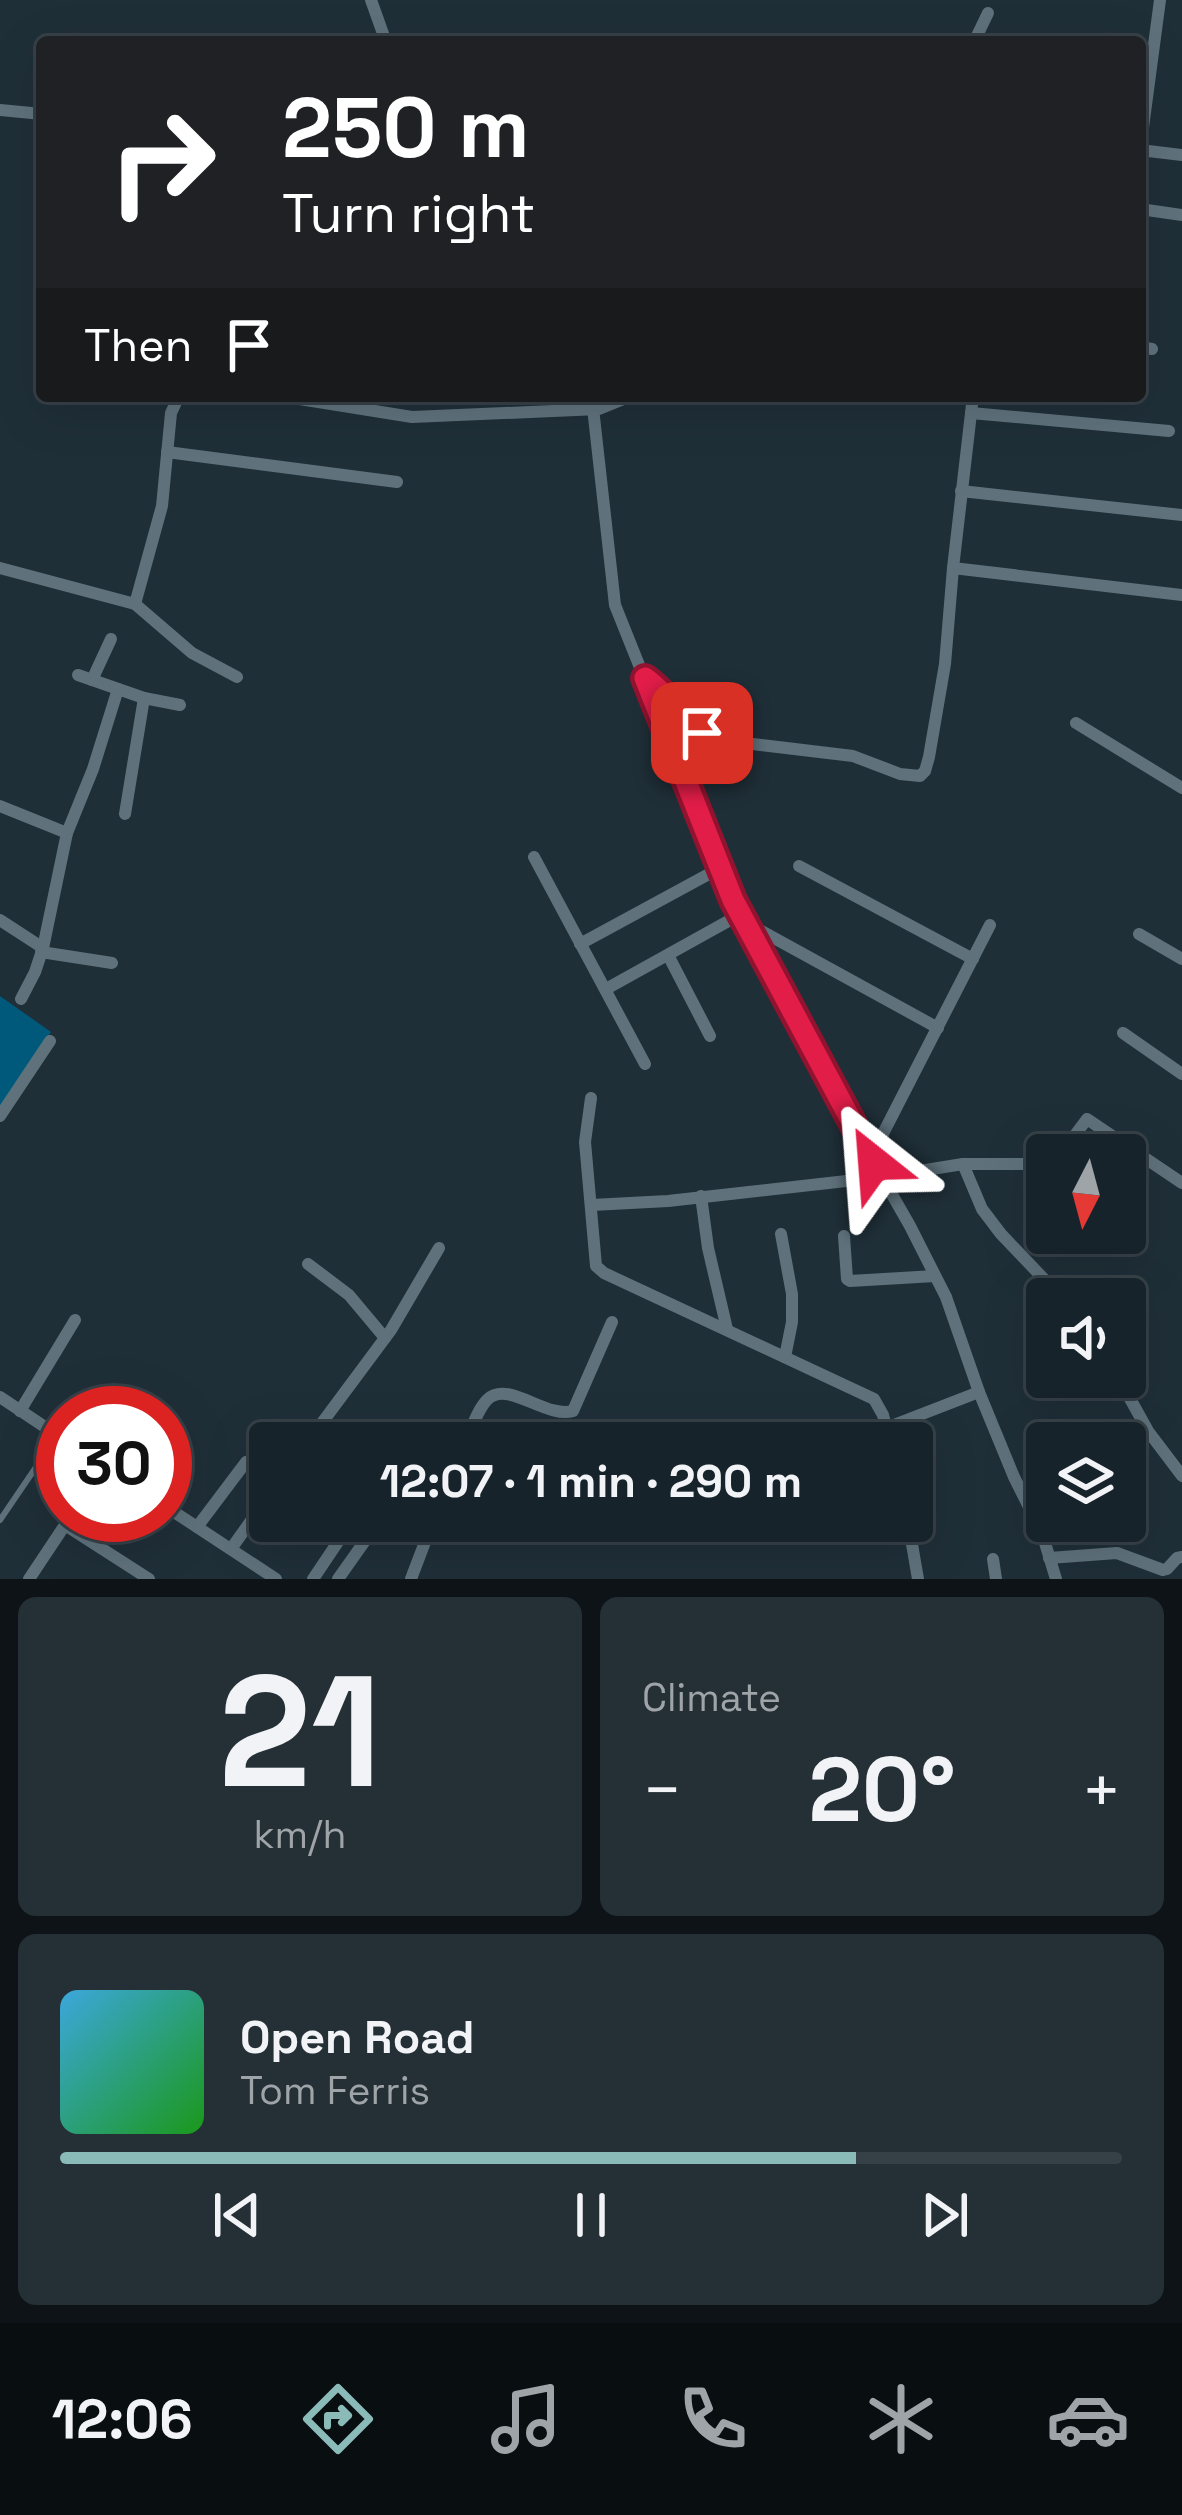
<!DOCTYPE html>
<html lang="en">
<head>
<meta charset="utf-8">
<style>
	body { margin:0; font-family:"Space Grotesk",sans-serif; background:#242f36; color:#f1f3f6; height:100vh; display:flex; flex-direction:column; font-size:45px; white-space:nowrap }
	* { box-sizing:border-box; margin:0 }
	p { font-size:39px; color:#9ea4a8 }
	.icon { flex:none; width:66px; height:66px; fill:none; stroke:currentColor; stroke-width:2; stroke-linecap:round; stroke-linejoin:round }
	.map { position:relative; height:1579px; overflow:hidden }
	.side { display:flex; flex-direction:column; gap:18px; padding:18px; background:#0d1317; flex:1 }
	.side>* { flex:none }
	.hud { position:absolute; left:36px; top:36px; width:1110px; height:366px; border-radius:12px; box-shadow:0 12px 48px #0002,0 0 0 3px #364047; background:#202124; color:#fff; overflow:hidden }
	.needle { width:78px; rotate:186deg }
	.buttons { position:absolute; left:1026px; top:1134px; display:grid; gap:24px }
	.buttons a { display:grid; place-items:center; width:120px; height:120px; border-radius:12px; background:#17232a; box-shadow:0 12px 48px #0002,0 0 0 3px #364047; font-size:60px }
	.speed { position:absolute; left:36px; top:1386px; display:flex; gap:24px; font-size:60px; font-weight:700; text-align:center }
	.speed>* { display:grid; place-content:center; width:156px; height:156px; border-radius:50%; background:#17232a; box-shadow:0 12px 48px #0002,0 0 0 3px #364047; line-height:1 }
	.speed .limit { border:18px solid #d22; background:#fff; color:#111 }
	.pin { position:absolute; display:grid; place-items:center; width:102px; height:102px; color:#fff; margin:-51px; border-radius:24px; box-shadow:0 6px 18px #0006 }
	.me { position:absolute; width:132px; margin:-66px; rotate:332deg; stroke-linejoin:round; filter:drop-shadow(0 0 9px #0008) }
	.turn { display:flex; align-items:center; gap:42px; height:252px; padding:0 48px; font-size:54px }
	.turn .icon { width:156px; height:156px; stroke-width:2.5 }
	.turn b { display:block; font-size:84px; line-height:102px }
	.then { display:flex; align-items:center; height:114px; padding:0 48px; background:#0003; gap:24px; font-size:45px }
	.big { font-size:90px; font-weight:600; line-height:1.1 }
	.side .tile { flex:1; display:flex; flex-direction:column; justify-content:center; gap:18px; min-width:0; padding:0 42px; border-radius:18px; background:#242f36 }
	.side .dial { align-items:center; gap:0 }
	.dial b { font-size:156px; line-height:1 }
	.song { display:flex; align-items:center; gap:36px }
	.cover { width:144px; height:144px; border-radius:18px; background:linear-gradient(135deg,hsl(200 70% 55%),hsl(120 70% 35%)) }
	.played { height:12px; border-radius:6px; background:linear-gradient(90deg,#8bbbb9 75%,#364047 75%) }
	.keys { display:flex; justify-content:space-around; direction:ltr }
	.heat { display:flex; justify-content:space-between; align-items:center; font-size:66px; direction:ltr }
	.side .tiles { flex:1; display:grid; gap:18px; grid-template-columns:1fr 1fr }
	.tile:last-child { grid-column:span 2 }
	.trip { position:absolute; left:249px; top:1422px; width:684px; height:120px; border-radius:12px; background:#17232a; box-shadow:0 12px 48px #0002,0 0 0 3px #364047; font-weight:600; line-height:120px; text-align:center }
	.menu { display:flex; height:192px; justify-content:space-around; align-items:center; background:#090e11; color:#9ea4a8 }
	.menu .icon { width:84px; height:84px }
	.menu .active { color:#8bbbb9 }
	.menu b { font-size:54px; color:#f1f3f6 }
	.map>svg:first-child { display:block }
	.green { fill:#00597b }
	.lines { fill:none; stroke-linecap:round; stroke-linejoin:round }
	.lane { stroke:#5f727c; stroke-width:6 }
	.street { stroke:#5f727c; stroke-width:12 }
	.route-casing { stroke:#92132f; stroke-width:30 }
	.route { stroke:#e11d48; stroke-width:21 }
</style>
</head>
<body>
<div class="map">
<svg width="1182" height="1579" viewBox="0 0 1182 1579">
	<rect width="100%" height="100%" fill="#1f2f38"/>
	<path class="green" d="M0,996L51,1032L0,1109Z"/>
	<g class="lines">
		<path class="lane" d="M0,1520L51,1445"/>
		<g class="street">
			<path d="M371,0L386,42"/>
			<path d="M974,42L988,13"/>
			<path d="M0,110L42,114"/>
			<path d="M1140,150L1160,0"/>
			<path d="M1140,150L1182,155"/>
			<path d="M1140,209L1182,215"/>
			<path d="M1140,347L1152,349"/>
			<path d="M281,396L412,417L599,409L631,396"/>
			<path d="M583,396L593,408L615,605L733,900L874,1163L910,1226L946,1297L979,1392L1014,1477L1042,1533L1056,1579"/>
			<path d="M973,396L953,568L1182,595"/>
			<path d="M971,413L1169,431"/>
			<path d="M167,452L397,482"/>
			<path d="M961,491L1182,515"/>
			<path d="M0,568L135,604L162,506L171,413L179,396"/>
			<path d="M135,604L192,653L237,677"/>
			<path d="M78,675L144,698L180,705"/>
			<path d="M646,679C674,700 684,727 719,740L853,756L900,774L920,776L925,771L929,757L945,664L953,568"/>
			<path d="M92,680L111,639"/>
			<path d="M1076,723L1182,788"/>
			<path d="M0,806L67,833"/>
			<path d="M125,814L144,698"/>
			<path d="M534,857L645,1064"/>
			<path d="M799,866L973,959"/>
			<path d="M0,920L43,948"/>
			<path d="M745,922L938,1028"/>
			<path d="M1139,934L1182,959"/>
			<path d="M580,944L720,868"/>
			<path d="M41,952L112,963"/>
			<path d="M668,955L710,1036"/>
			<path d="M606,989L741,914"/>
			<path d="M21,999L35,972L43,948L67,833L93,769L118,689"/>
			<path d="M1123,1033L1182,1074"/>
			<path d="M591,1098L585,1142L596,1266L604,1273L874,1399L883,1415L890,1443"/>
			<path d="M0,1116L50,1041"/>
			<path d="M1060,1155L1087,1119L1182,1183"/>
			<path d="M871,1157L990,925"/>
			<path d="M963,1164L982,1209L1001,1234L1063,1299"/>
			<path d="M701,1196L708,1248L727,1329"/>
			<path d="M592,1205L668,1201L882,1177L963,1164H1047"/>
			<path d="M781,1234L792,1294V1322L785,1357"/>
			<path d="M844,1236L847,1279L850,1281L935,1276"/>
			<path d="M308,1264L349,1295L385,1338"/>
			<path d="M1118,1377L1148,1431L1182,1476"/>
			<path d="M0,1397L63,1439"/>
			<path d="M20,1411L75,1320"/>
			<path d="M886,1428L979,1392"/>
			<path d="M307,1443L391,1330L439,1248"/>
			<path d="M465,1443C471,1430 478,1408 488,1399C508,1380 547,1419 573,1411L612,1322"/>
			<path d="M165,1506L276,1579"/>
			<path d="M908,1521L918,1579"/>
			<path d="M197,1527L246,1462"/>
			<path d="M231,1549L270,1494"/>
			<path d="M1049,1558L1117,1553L1163,1570L1167,1569L1177,1558L1182,1557"/>
			<path d="M993,1559L996,1579"/>
			<path d="M29,1579L65,1525L149,1579"/>
			<path d="M313,1579L352,1521"/>
			<path d="M338,1579L379,1521"/>
			<path d="M411,1579L433,1521"/>
		</g>
	</g>
	<g class="lines">
		<defs>
			<path id="route" d="M702,733C681,716 667,694 645,678L733,900L874,1163"/>
		</defs>
		<use href="#route" class="route-casing"/>
		<use href="#route" class="route"/>
	</g>
</svg>
<div class="buttons">
<a><svg class="needle" viewBox="-14 -14 28 28"><path d="M0-13l5 13h-10z" fill="#e53935"/><path d="M0 13l5-13h-10z" fill="#9ea4a8"/></svg></a>
<a><svg class="icon" aria-label="sound" viewBox="0 0 24 24"><path d="M4 9h4l5-4v14l-5-4H4zM17 9q2 3 0 6"/></svg></a>
<a><svg class="icon" aria-label="layers" viewBox="0 0 24 24"><path d="M12 4l9 5-9 5-9-5zM3 14l9 5 9-5"/></svg></a>
</div>
<div class="speed"><div class="limit">30</div></div>
<div class="pin" style="left:702px;top:733px;background:#d93025"><svg class="icon" aria-label="arrive" viewBox="0 0 24 24"><path d="M6 21V4h12l-3 4 3 4H6"/></svg></div>
<svg class="me" style="left:874px;top:1163px" viewBox="-20 -20 40 40"><path d="M0-17L14 15 0 8-14 15z" fill="#e11d48" stroke="#fff" stroke-width="4"/></svg>
<div class="trip">12:07 · 1 min · 290 m</div>
<div class="hud">
<div class="turn"><svg class="icon" aria-label="right" viewBox="0 0 24 24"><path d="M7 20v-9h11M14 6l5 5-5 5"/></svg><div><b>250 m</b>Turn right</div></div>
<div class="then">Then<svg class="icon" aria-label="arrive" viewBox="0 0 24 24"><path d="M6 21V4h12l-3 4 3 4H6"/></svg></div>
</div>
</div>
<section class="side">
<div class="tiles">
<div class="tile dial"><b>21</b><p>km/h</p></div>
<div class="tile"><p>Climate</p>
<div class="heat"><a>−</a><b class="big">20°</b><a>+</a></div>
</div>
<div class="tile">
<div class="song"><i class="cover"></i><div><b>Open Road</b><p>Tom Ferris</p></div></div>
<div class="played"></div>
<div class="keys"><svg class="icon" aria-label="previous" viewBox="0 0 24 24"><path d="M18 5L8 12l10 7zM5 5v14"/></svg><svg class="icon" aria-label="pause" viewBox="0 0 24 24"><path d="M8 5v14M16 5v14"/></svg><svg class="icon" aria-label="next" viewBox="0 0 24 24"><path d="M6 5l10 7-10 7zM19 5v14"/></svg></div>
</div>
</div>
</section>
<nav class="menu">
<b>12:06</b>
<svg class="icon active" aria-label="directions" viewBox="0 0 24 24"><path d="M12 3l9 9-9 9-9-9zM9 14v-3h6M13 9l2 2-2 2"/></svg>
<svg class="icon" aria-label="music" viewBox="0 0 24 24"><path d="M9 18V5l10-2v13"/><circle cx="6" cy="18" r="3"/><circle cx="16" cy="16" r="3"/></svg>
<svg class="icon" aria-label="phone" viewBox="0 0 24 24"><path d="M5 4h4l2 5-3 2q2 4 5 5l2-3 5 2v4C11 20 4 13 5 4z"/></svg>
<svg class="icon" aria-label="climate" viewBox="0 0 24 24"><path d="M12 3v18M4 7l16 10M4 17L20 7"/></svg>
<svg class="icon" aria-label="car" viewBox="0 0 24 24"><path d="M5 17H2v-5l4-1 3-4h7l3 4 3 1v5h-3M9 17h6M6 11h13"/><circle cx="7" cy="17" r="2"/><circle cx="17" cy="17" r="2"/></svg>
</nav>
</body>
</html>
